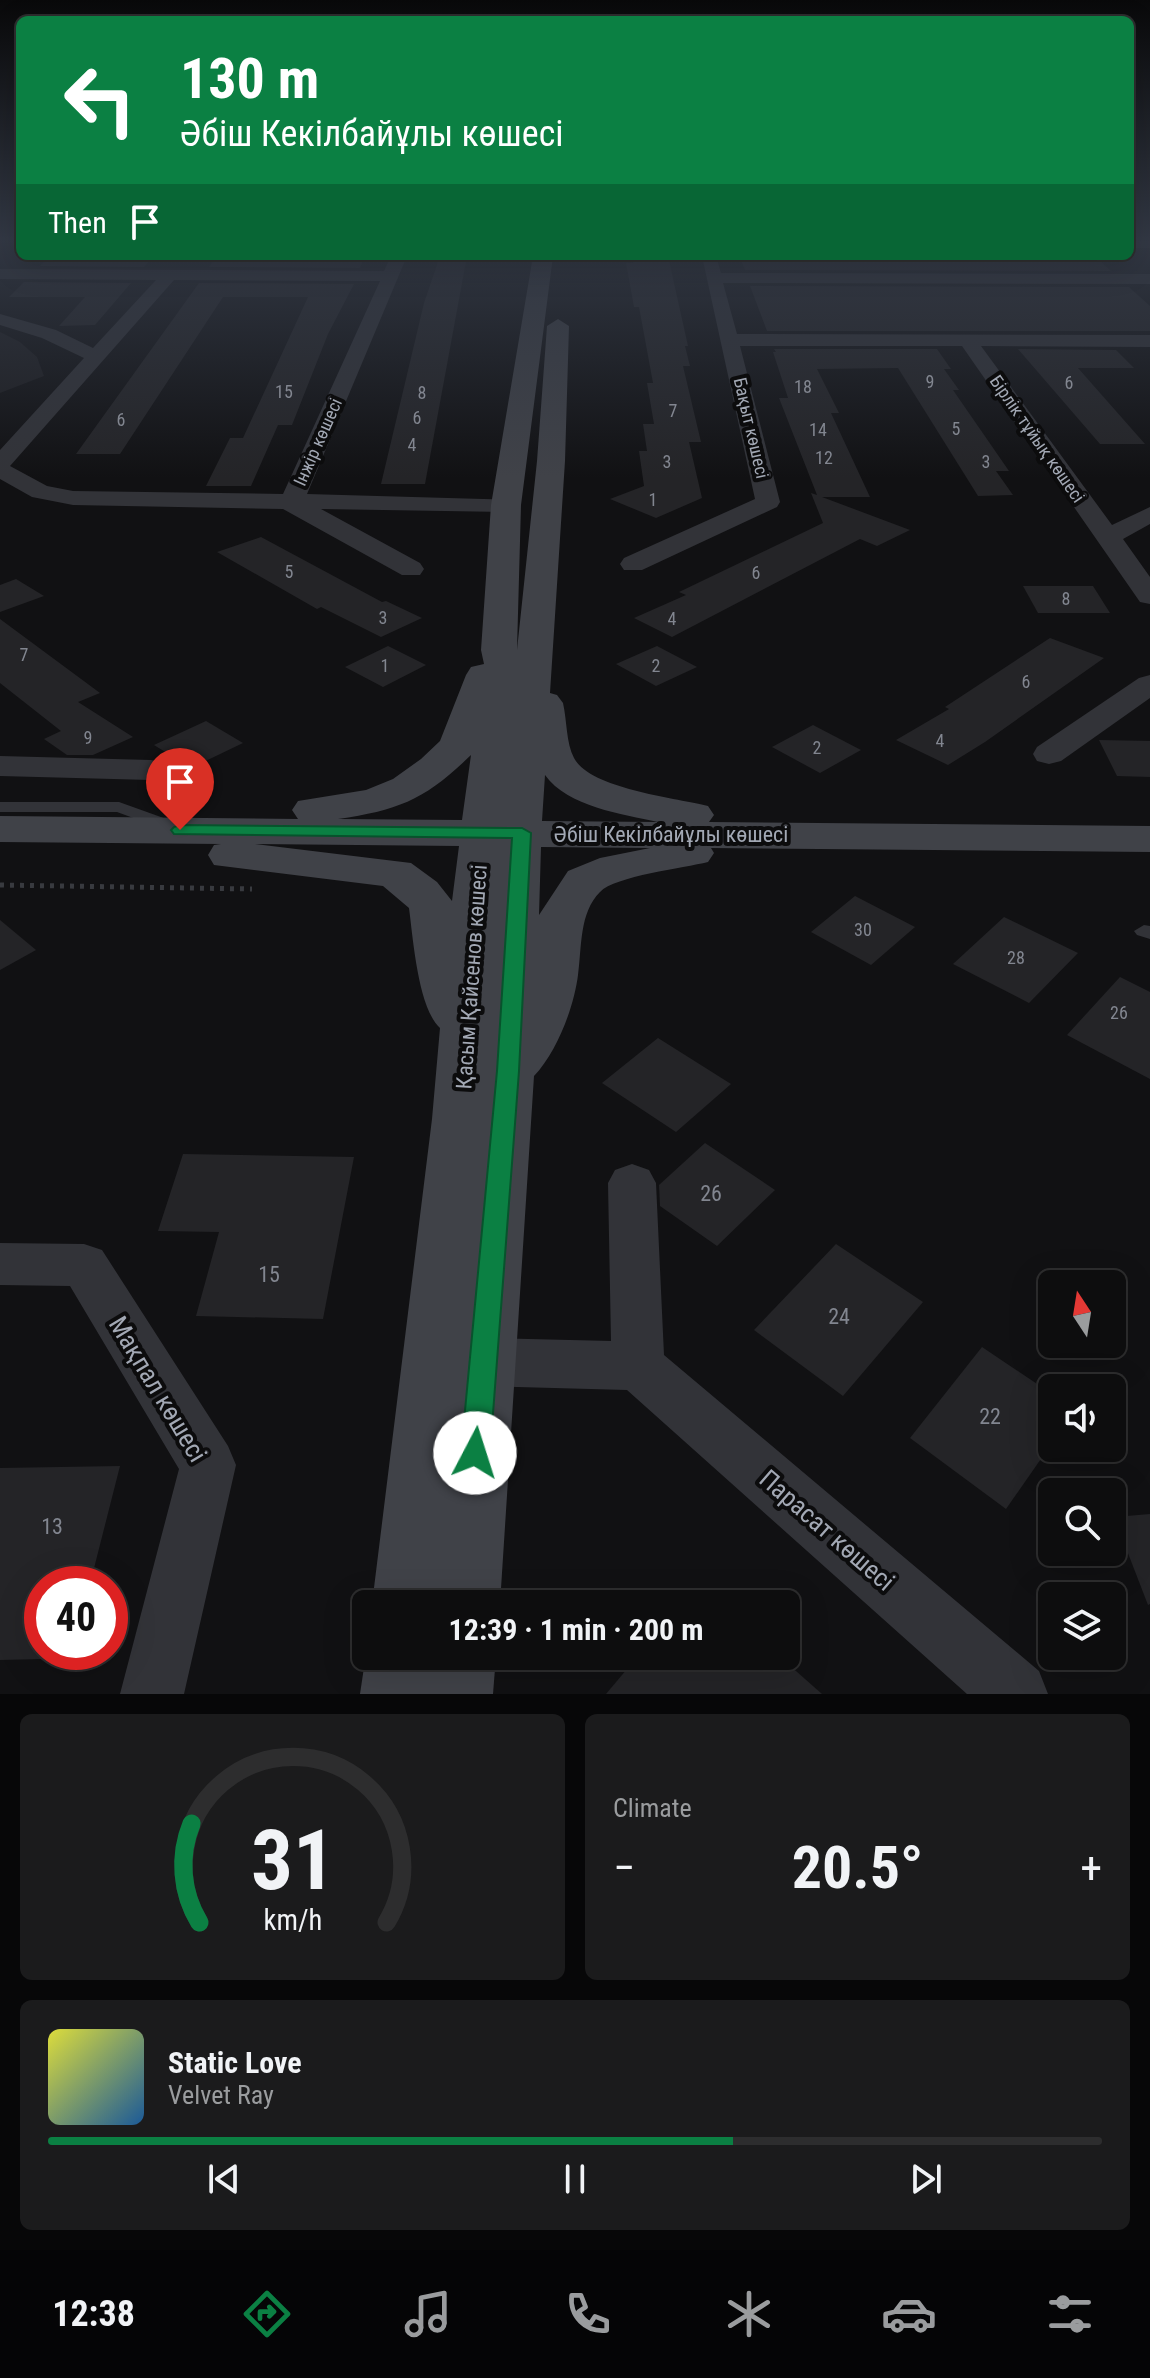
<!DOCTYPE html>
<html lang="en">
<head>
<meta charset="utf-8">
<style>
	body { margin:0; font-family:"Roboto Condensed",sans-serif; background:#1b1b1c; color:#f1f3f6; height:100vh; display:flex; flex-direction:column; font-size:30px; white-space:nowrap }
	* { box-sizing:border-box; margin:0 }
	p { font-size:26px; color:#9a9c9e }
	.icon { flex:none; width:44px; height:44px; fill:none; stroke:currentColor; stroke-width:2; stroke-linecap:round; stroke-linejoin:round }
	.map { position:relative; height:1694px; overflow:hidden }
	.side { display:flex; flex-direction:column; gap:20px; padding:20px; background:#070708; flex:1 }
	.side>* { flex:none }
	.hud { position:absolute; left:16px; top:16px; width:1118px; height:244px; border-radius:12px; box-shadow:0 8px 32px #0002,0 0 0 2px #2d2d2e; background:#0b8043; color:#fff; overflow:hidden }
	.needle { width:52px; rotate:348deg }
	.controls { position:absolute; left:1038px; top:1270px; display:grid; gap:16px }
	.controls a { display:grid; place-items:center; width:88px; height:88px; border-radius:12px; background:#0d0d0e; box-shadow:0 8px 32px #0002,0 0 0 2px #2d2d2e; font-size:40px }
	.speed { position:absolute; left:24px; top:1566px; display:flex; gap:16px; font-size:40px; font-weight:700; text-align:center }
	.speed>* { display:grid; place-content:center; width:104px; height:104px; border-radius:50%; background:#0d0d0e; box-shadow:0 8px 32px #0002,0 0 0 2px #2d2d2e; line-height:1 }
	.speed .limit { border:12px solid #d22; background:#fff; color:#111 }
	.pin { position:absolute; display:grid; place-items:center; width:68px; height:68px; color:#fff; margin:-82px -34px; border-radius:50% 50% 50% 0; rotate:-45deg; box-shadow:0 0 8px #0007 }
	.pin .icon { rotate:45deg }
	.me { position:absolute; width:88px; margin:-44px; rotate:5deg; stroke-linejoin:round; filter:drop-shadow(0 0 6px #0008) }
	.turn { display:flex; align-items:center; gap:28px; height:168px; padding:0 32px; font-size:36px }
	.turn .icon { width:104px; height:104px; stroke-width:2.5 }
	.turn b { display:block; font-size:56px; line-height:68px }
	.then { display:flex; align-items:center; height:76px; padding:0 32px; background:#0003; gap:16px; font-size:30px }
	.big { font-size:60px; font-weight:700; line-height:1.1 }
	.side .tile { flex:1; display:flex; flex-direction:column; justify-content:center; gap:12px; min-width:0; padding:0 28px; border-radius:12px; background:#1b1b1c }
	.side .dial { align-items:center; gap:0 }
	.dial svg { height:208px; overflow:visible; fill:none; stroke:#2d2d2e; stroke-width:7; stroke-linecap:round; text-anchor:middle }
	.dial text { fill:#f1f3f6; stroke:none }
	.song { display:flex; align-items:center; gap:24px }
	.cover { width:96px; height:96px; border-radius:12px; background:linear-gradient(135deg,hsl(60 70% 55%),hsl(210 70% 35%)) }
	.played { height:8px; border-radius:4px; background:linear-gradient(90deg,#0b8043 65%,#2d2d2e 65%) }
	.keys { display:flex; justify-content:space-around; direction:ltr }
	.heat { display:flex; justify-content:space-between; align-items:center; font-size:44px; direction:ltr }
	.side .tiles { flex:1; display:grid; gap:20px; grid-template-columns:1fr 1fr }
	.tile:last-child { grid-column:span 2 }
	.trip { position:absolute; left:352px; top:1590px; width:448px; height:80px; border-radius:12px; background:#0d0d0e; box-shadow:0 8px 32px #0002,0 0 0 2px #2d2d2e; font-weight:700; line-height:80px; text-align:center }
	.tabs { display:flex; height:128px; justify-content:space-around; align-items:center; background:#050506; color:#9a9c9e }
	.tabs .icon { width:56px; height:56px }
	.tabs .active { color:#0b8043 }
	.tabs b { font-size:36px; color:#f1f3f6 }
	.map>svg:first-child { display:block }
	.built { fill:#1d1d20 }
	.building { fill:#242427 }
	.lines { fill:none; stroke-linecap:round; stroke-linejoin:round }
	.path { stroke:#383a3f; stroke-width:5; stroke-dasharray:4 6; stroke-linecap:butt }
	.lane { fill:#323338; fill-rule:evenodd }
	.street { fill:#323338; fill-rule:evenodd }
	.secondary { fill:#404248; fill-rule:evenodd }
	.route { fill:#0b8043; stroke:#07532c; stroke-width:2 }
	.labels { text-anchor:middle; stroke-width:8; stroke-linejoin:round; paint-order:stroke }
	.number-label { font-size:18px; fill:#828690 }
	.far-street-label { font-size:18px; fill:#a2a8b4; stroke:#0c0c0d }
	.street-label { font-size:22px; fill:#a2a8b4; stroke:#0c0c0d }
	.near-number-label { font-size:22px; fill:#828690 }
	.near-street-label { font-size:26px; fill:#a2a8b4; stroke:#0c0c0d }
</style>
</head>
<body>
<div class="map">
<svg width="1150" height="1694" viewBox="0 0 1150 1694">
	<rect width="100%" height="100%" fill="#111113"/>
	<path class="built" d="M0,332L20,342L37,357L44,376L0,393Z"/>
	<g class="building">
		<path d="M51,256H153L144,267L40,266Z"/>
		<path d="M217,256L364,257L360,268L209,267Z"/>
		<path d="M440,256H467L425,484H381L424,303Z"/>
		<path d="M632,256H668L688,346H685L690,366H683L701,442H689L702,498L656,518L610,499L644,486L639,451H647L643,424H654L647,383H653L639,307H634L626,263H633Z"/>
		<path d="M741,260L1100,261L1111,271L745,270Z"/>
		<path d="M24,282L131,283L95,325L59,326L85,297H9Z"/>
		<path d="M199,283L354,284L328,334L292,425H278L251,486H206L230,438H243L308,297H223L120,454H76Z"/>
		<path d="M750,286L1129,287L1150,306V331H767Z"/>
		<path d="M774,349H937L951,369H944L959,390H953L1009,471H996L1013,495L978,496L898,368L817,369L839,413H831L870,497H822L910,530L877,546L860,539L672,637L634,618L686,595L679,592L823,523L811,493L817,495L779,398H788L773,352H776Z"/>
		<path d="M1018,349L1116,350L1134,368H1078L1145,444H1100Z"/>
		<path d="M261,537L382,602L386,601L422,618L381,637L321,607L317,609L217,552Z"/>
		<path d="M16,579L44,596L0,612V585Z"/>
		<path d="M1023,586H1093L1110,613H1038Z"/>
		<path d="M0,619L100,693L78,702L133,737L93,755H67L44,739L61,731L0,683Z"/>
		<path d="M1050,638L1104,658L985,742L948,765L896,740L949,709L945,707Z"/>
		<path d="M388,646L426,665L383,687L345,667Z"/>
		<path d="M657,646L697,667L656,686L616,664Z"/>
		<path d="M206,721L243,743L191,768L154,745Z"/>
		<path d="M813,725L861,750L820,773L772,747Z"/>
		<path d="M1099,740L1150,741V777L1117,776Z"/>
		<path d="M855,896L915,927L871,965L811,932Z"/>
		<path d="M1004,917L1078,953L1029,1003L953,964Z"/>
		<path d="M0,920L36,950L0,970Z"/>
		<path d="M1120,977L1150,992V1079L1067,1035Z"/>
		<path d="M658,1038L731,1084L676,1132L602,1083Z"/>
		<path d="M705,1143L775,1190L717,1246L660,1206L659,1185Z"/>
		<path d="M183,1154L354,1157L323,1319L196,1316L219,1232L158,1231Z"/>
		<path d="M836,1244L923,1302L843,1396L754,1330Z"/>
		<path d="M982,1347L1052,1394V1443L1006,1509L910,1438Z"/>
		<path d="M120,1466L90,1584H42V1659L0,1660V1468Z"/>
		<path d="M1150,1514V1604L1148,1605L1114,1517Z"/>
		<path d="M638,1656H779L822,1694H606Z"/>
	</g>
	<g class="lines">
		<path class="path" d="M0,885L252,889"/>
		<g class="lane">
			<path d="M0,802H119L172,821L175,825L166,830L117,812H0Z"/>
			<path d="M1144,925L1150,926V939L1137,935L1134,931Z"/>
		</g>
		<g class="street">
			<rect x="1130" y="241" width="20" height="7"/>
			<path d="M391,256H407L307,494L515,500L518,505L515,510L506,512L321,509L420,563L424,569L420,575H402L283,509L73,505L32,497L0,479V450L84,358L42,338L0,325V314L56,330L93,348L156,280L0,279V269L384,271ZM174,280L380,281L283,494L73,491L47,486L10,466Z"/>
			<path d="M702,256H716L721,273L1150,274V284L723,283L737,334L1150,335V347L981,346L1112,525L1150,507V524L1123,539L1150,577V604L1140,602L962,346H740L780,502L777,507L642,570H624L620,564L624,558L755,499Z"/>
			<path d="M1150,675V698L1061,761L1049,764L1037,761L1033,754L1037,747L1139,678Z"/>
			<path d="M0,756L151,760L163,763L168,770L163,777L151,780L0,776Z"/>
			<path d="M632,1164L649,1170L656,1183L664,1355L1039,1671L1048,1694H967L627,1390L484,1386L465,1379L457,1362L465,1345L484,1338L611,1341L608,1183L615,1170Z"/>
			<path d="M0,1243L84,1244L102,1250L228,1446L236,1465L184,1694H120L179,1469L70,1286L0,1285Z"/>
		</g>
		<g class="secondary">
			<path d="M533,256H553L521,505L517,650L537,461L547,326L558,319L569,326L565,461L550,693L557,695L563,703C567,720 566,743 574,758C590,789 677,798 708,806L714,815L709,822L1150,826V852L711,848L714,853L708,862C684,868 615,876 600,892C579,913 582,947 578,975C574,1007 557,1052 534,1076L500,1604H372L432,1119L440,1028C418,1008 413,938 409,908L383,886L214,865L208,855L214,845L221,844L0,842V816L298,819L292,810L298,801L366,790L393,779L421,759L440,741L466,675L471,667L484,664L481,650L491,505ZM471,755L462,820L338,819C400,810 426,799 471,755ZM545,775C568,807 622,814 658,822L542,821ZM255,844L459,846L452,901L437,882L411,863ZM541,847L650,848L600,858L568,871L539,915Z"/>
			<path d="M366,1654L496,1656L493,1694H360Z"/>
		</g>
	</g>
	<linearGradient id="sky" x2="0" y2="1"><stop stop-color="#09090a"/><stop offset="0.5" stop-color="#323844"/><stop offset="1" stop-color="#323844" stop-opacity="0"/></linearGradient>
	<rect width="1150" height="478" fill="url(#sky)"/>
	<path class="route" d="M180,825L522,828L531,833L519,1071L490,1453L486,1462L475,1466L465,1462L461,1453L497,1071L512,838L174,834L171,830L174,827Z"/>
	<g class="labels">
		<g class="number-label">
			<text x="930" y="388">9</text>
			<text x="1069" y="389">6</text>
			<text x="803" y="393">18</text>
			<text x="284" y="398">15</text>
			<text x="422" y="399">8</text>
			<text x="673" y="417">7</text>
			<text x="417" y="424">6</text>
			<text x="121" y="426">6</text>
			<text x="956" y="435">5</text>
			<text x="818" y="436">14</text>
			<text x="412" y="451">4</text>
			<text x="824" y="464">12</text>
			<text x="667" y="468">3</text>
			<text x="986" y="468">3</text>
			<text x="653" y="506">1</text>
			<text x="289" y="578">5</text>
			<text x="756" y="579">6</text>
			<text x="1066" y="605">8</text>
			<text x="383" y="624">3</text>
			<text x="672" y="625">4</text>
			<text x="24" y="661">7</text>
			<text x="385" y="672">1</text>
			<text x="656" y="672">2</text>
			<text x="1026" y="688">6</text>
			<text x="88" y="744">9</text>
			<text x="940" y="747">4</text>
			<text x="817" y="754">2</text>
			<text x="863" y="936">30</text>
			<text x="1016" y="964">28</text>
			<text x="1119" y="1019">26</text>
		</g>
		<g class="far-street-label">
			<text transform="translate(751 428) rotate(77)" y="6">Бақыт көшесі</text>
			<text transform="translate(1037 439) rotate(55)" y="6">Бірлік тұйық көшесі</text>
			<text transform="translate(318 442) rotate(-66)" y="6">Інжір көшесі</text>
		</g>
		<g class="street-label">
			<text x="671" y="842">Әбіш Кекілбайұлы көшесі</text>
			<text transform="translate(471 977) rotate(-86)" y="8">Қасым Қайсенов көшесі</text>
		</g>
		<g class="near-number-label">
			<text x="711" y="1201">26</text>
			<text x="269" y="1282">15</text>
			<text x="839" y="1324">24</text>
			<text x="990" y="1424">22</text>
			<text x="52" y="1534">13</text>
		</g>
		<g class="near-street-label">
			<text transform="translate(158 1389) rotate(59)" y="9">Мақпал көшесі</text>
			<text transform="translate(827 1530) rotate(41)" y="9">Парасат көшесі</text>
		</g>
	</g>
</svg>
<div class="controls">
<a><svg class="needle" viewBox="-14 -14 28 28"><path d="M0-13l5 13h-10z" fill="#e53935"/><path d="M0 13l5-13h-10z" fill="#9a9c9e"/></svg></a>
<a><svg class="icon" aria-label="sound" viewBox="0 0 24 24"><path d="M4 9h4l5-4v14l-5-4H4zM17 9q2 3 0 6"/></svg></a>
<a><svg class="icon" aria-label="search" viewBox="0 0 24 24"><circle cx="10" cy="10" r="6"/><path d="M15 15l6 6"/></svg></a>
<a><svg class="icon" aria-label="layers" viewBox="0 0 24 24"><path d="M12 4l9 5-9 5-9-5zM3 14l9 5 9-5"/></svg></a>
</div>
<div class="speed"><div class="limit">40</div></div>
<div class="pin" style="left:180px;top:830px;background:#d93025"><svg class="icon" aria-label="arrive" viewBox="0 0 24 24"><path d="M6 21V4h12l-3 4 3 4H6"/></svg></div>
<svg class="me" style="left:475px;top:1453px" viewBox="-20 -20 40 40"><circle r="19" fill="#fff"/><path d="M0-13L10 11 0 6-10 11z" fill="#0b8043"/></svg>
<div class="trip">12:39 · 1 min · 200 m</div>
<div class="hud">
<div class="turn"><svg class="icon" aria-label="left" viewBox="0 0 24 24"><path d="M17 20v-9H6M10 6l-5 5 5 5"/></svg><div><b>130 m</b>Әбіш Кекілбайұлы көшесі</div></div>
<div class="then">Then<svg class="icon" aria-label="arrive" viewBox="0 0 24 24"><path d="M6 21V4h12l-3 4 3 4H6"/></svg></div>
</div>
</div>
<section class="side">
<div class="tiles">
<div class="tile dial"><svg viewBox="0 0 100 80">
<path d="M14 69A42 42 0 1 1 86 69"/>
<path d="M14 69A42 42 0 0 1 11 31" stroke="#0b8043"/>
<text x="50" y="56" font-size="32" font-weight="700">31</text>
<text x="50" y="72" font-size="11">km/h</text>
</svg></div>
<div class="tile"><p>Climate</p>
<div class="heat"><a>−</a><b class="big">20.5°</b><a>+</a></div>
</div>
<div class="tile">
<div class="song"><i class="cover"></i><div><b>Static Love</b><p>Velvet Ray</p></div></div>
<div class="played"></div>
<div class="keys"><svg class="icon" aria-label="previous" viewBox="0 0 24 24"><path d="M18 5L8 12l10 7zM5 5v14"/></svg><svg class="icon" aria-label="pause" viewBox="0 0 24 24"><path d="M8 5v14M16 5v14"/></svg><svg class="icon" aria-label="next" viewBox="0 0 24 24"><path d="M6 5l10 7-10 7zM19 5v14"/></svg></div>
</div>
</div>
</section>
<nav class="tabs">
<b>12:38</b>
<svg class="icon active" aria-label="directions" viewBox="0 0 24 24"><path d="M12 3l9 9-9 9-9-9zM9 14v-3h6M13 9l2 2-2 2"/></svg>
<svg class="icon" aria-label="music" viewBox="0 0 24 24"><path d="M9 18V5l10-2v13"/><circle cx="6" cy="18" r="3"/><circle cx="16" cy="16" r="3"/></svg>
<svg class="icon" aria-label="phone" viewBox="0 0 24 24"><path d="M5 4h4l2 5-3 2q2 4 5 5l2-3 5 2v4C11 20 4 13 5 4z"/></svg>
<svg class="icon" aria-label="climate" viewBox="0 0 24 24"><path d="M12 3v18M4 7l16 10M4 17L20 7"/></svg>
<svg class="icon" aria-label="car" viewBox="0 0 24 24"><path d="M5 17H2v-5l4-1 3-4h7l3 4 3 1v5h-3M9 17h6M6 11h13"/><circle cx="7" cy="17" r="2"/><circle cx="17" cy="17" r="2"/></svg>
<svg class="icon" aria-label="filters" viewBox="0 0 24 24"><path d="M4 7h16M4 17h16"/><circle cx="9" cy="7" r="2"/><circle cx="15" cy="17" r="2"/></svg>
</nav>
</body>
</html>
